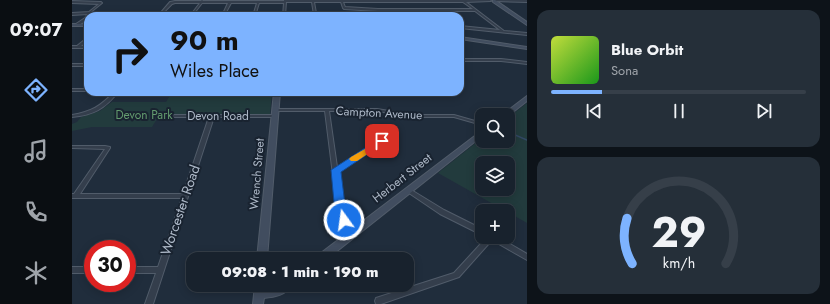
<!DOCTYPE html>
<html lang="en">
<head>
<meta charset="utf-8">
<style>
	body { margin:0; font-family:Jost,sans-serif; background:#252f39; color:#f1f3f6; height:100vh; display:flex; flex-direction:column; font-size:15px; white-space:nowrap }
	* { box-sizing:border-box; margin:0 }
	p { font-size:13px; color:#9fa4aa }
	.icon { flex:none; width:22px; height:22px; fill:none; stroke:currentColor; stroke-width:2; stroke-linecap:round; stroke-linejoin:round }
	.map { position:relative; flex:1; overflow:hidden }
	.panel { display:flex; flex-direction:column; gap:10px; padding:10px; background:#0d1319; width:303px }
	.panel>* { flex:none }
	.guide { position:absolute; left:12px; top:12px; width:380px; height:84px; border-radius:12px; box-shadow:0 2px 10px #0003,0 0 0 1px #363f49; background:#7db3ff; color:#111; overflow:hidden }
	.fabs { position:absolute; left:403px; top:108px; display:grid; gap:8px }
	.fabs a { display:grid; place-items:center; width:40px; height:40px; border-radius:8px; background:#18222d; box-shadow:0 2px 10px #0003,0 0 0 1px #363f49; font-size:20px }
	.speed { position:absolute; left:12px; top:240px; display:flex; gap:8px; font-size:20px; font-weight:700; text-align:center }
	.speed>* { display:grid; place-content:center; width:52px; height:52px; border-radius:50%; background:#18222d; box-shadow:0 2px 10px #0003,0 0 0 1px #363f49; line-height:1 }
	.speed .limit { border:6px solid #d22; background:#fff; color:#111 }
	.pin { position:absolute; display:grid; place-items:center; width:34px; height:34px; color:#fff; margin:-17px; border-radius:8px; box-shadow:0 2px 6px #0006 }
	.me { position:absolute; width:44px; margin:-22px; rotate:346deg; stroke-linejoin:round; filter:drop-shadow(0 0 3px #0008) }
	.turn { display:flex; align-items:center; gap:14px; height:84px; padding:0 20px; font-size:18px }
	.turn .icon { width:52px; height:52px; stroke-width:2.5 }
	.turn b { display:block; font-size:28px; line-height:34px }
	.panel .tile { flex:1; display:flex; flex-direction:column; justify-content:center; gap:6px; min-width:0; padding:0 14px; border-radius:12px; background:#252f39 }
	.panel .dial { align-items:center; gap:0 }
	.dial svg { height:104px; overflow:visible; fill:none; stroke:#363f49; stroke-width:7; stroke-linecap:round; text-anchor:middle }
	.dial text { fill:#f1f3f6; stroke:none }
	.song { display:flex; align-items:center; gap:12px }
	.cover { width:48px; height:48px; border-radius:6px; background:linear-gradient(135deg,hsl(70 70% 55%),hsl(120 70% 35%)) }
	.played { height:4px; border-radius:2px; background:linear-gradient(90deg,#7db3ff 20%,#363f49 20%) }
	.keys { display:flex; justify-content:space-around; direction:ltr }
	.trip { position:absolute; left:114px; top:252px; width:228px; height:40px; border-radius:12px; background:#18222d; box-shadow:0 2px 10px #0003,0 0 0 1px #363f49; font-weight:800; line-height:40px; text-align:center }
	main { display:flex; flex:1; min-height:0 }
	.menu { display:flex; flex-direction:column; width:72px; justify-content:space-around; align-items:center; background:#0a0e12; color:#9fa4aa }
	.menu .icon { width:28px; height:28px }
	.menu .on { color:#7db3ff }
	.menu b { font-size:18px; color:#f1f3f6 }
	.map>svg:first-child { display:block }
	.green { fill:#223b3d; fill-rule:evenodd }
	.lines { fill:none; stroke-linecap:round; stroke-linejoin:round }
	.stream { stroke:#324865; stroke-width:1.5 }
	.street-casing { stroke:#515c6a; stroke-width:2 }
	.secondary-casing { stroke:#515c6a; stroke-width:2 }
	.street { fill:#343e4c; fill-rule:evenodd }
	.secondary { fill:#414d5f; fill-rule:evenodd }
	.route { fill:#1a73e8; stroke:#114b97 }
	.slow { fill:#f59e0b }
	.labels { text-anchor:middle; stroke-width:4; stroke-linejoin:round; paint-order:stroke }
	.street-label { font-size:12px; fill:#aeb9c8; stroke:#192330 }
	.park-label { font-size:12px; fill:#639b6e; stroke:#192330 }
	.near-street-label { font-size:14px; fill:#aeb9c8; stroke:#192330 }
</style>
</head>
<body>
<main>
<nav class="menu">
<b>09:07</b>
<svg class="icon on" aria-label="directions" viewBox="0 0 24 24"><path d="M12 3l9 9-9 9-9-9zM9 14v-3h6M13 9l2 2-2 2"/></svg>
<svg class="icon" aria-label="music" viewBox="0 0 24 24"><path d="M9 18V5l10-2v13"/><circle cx="6" cy="18" r="3"/><circle cx="16" cy="16" r="3"/></svg>
<svg class="icon" aria-label="phone" viewBox="0 0 24 24"><path d="M5 4h4l2 5-3 2q2 4 5 5l2-3 5 2v4C11 20 4 13 5 4z"/></svg>
<svg class="icon" aria-label="climate" viewBox="0 0 24 24"><path d="M12 3v18M4 7l16 10M4 17L20 7"/></svg>
</nav>
<div class="map">
<svg width="455" height="304" viewBox="0 0 455 304">
	<rect width="100%" height="100%" fill="#202d3c"/>
	<g class="green">
		<path d="M100,92H200L198,114H88L80,127H20L0,131V124L5,122L9,117L28,111L40,102H94Z"/>
		<path d="M455,103V223L366,173L410,138V141H436V118ZM410,163H436V189H410Z"/>
	</g>
	<g class="lines">
		<path class="stream" d="M436,132L455,140"/>
		<defs>
			<g id="street">
				<path d="M130,0L131,1H212V0H418L419,1L394,2L432,31L455,33V35L388,28V26L428,30L403,11H377L383,16H380L374,11H306L272,9L271,8L269,2H242L244,13L267,15L268,16L242,15L240,2H214L213,16H211L212,3H187L183,16H181L185,3H159L152,16H150L156,3H130L120,16H118L128,3H103L100,4L88,16H86L98,2L103,1H129ZM271,2H391L401,9H306L273,7Z"/>
				<path d="M423,0H455V2L422,1Z"/>
				<path d="M0,1L29,2L30,3L20,11L17,16H16L15,20L5,26L4,25V24L13,18L16,14L0,15V13L17,12L27,4L0,3Z"/>
				<path d="M15,38H16V40L9,46H16V48H0V46H5Z"/>
				<path d="M388,59H429L455,62V64L429,61H388Z"/>
				<rect x="0" y="64" width="16" height="2"/>
				<rect x="0" y="89" width="16" height="2"/>
				<path d="M42,92H46C33,109 21,115 0,117V115C19,112 29,106 42,92Z"/>
				<path d="M201,109H305L342,115H382L410,123V125L382,117H342L305,111H257L265,167L306,141L317,139L319,140V141L310,143L266,171L272,215L274,218L287,228L288,230L287,232L285,233L283,232L270,222L266,215L253,111H201Z"/>
				<path d="M86,115H203L205,116L203,117H142L81,304H73L84,273H55V267H86L110,198H0V194H2L33,149L0,148V146H33L38,147V148L8,194H111L137,117H86Z"/>
				<path d="M336,188L372,210L410,229V235L368,214L334,191L333,190L334,189Z"/>
				<path d="M415,237H426L455,254V260L420,240L387,277L309,304H304L303,301L304,298L382,273Z"/>
				<rect x="0" y="267" width="21" height="6"/>
			</g>
			<g id="secondary">
				<path d="M421,0H423L455,22V25L421,2Z"/>
				<rect x="0" y="24" width="16" height="2"/>
				<path d="M388,37L455,47V49L388,39Z"/>
				<path d="M202,92H208L195,259H185Z"/>
				<path d="M455,96V101L436,116L430,115Z"/>
				<path d="M410,131V136L255,259H243L245,256L408,132Z"/>
				<path d="M183,285H193V288L201,287L205,285H219C215,295 202,297 192,298L191,304H181Z"/>
			</g>
		</defs>
		<use href="#street" class="street-casing"/>
		<use href="#secondary" class="secondary-casing"/>
		<use href="#street" class="street"/>
		<use href="#secondary" class="secondary"/>
	</g>
	<path class="route" d="M307,139H310L315,141L269,172L274,213L278,220L276,223L272,224L268,223L263,213L259,170Z"/>
	<path class="slow" d="M300,145L304,148L303,149L285,161H279L277,159L279,157Z"/>
	<g class="labels">
		<g class="street-label">
			<text transform="translate(307 113) rotate(3)" y="4">Campton Avenue</text>
			<text x="146" y="120">Devon Road</text>
			<text transform="translate(185 174) rotate(-85)" y="4">Wrench Street</text>
			<text transform="translate(330 178) rotate(-38)" y="4">Herbert Street</text>
		</g>
		<g class="park-label">
			<text x="72" y="119">Devon Park</text>
		</g>
		<g class="near-street-label">
			<text transform="translate(108 210) rotate(-71)" y="5">Worcester Road</text>
		</g>
	</g>
</svg>
<div class="fabs">
<a><svg class="icon" aria-label="search" viewBox="0 0 24 24"><circle cx="10" cy="10" r="6"/><path d="M15 15l6 6"/></svg></a>
<a><svg class="icon" aria-label="layers" viewBox="0 0 24 24"><path d="M12 4l9 5-9 5-9-5zM3 14l9 5 9-5"/></svg></a>
<a>+</a>
</div>
<div class="speed"><div class="limit">30</div></div>
<div class="pin" style="left:310px;top:141px;background:#d93025"><svg class="icon" aria-label="arrive" viewBox="0 0 24 24"><path d="M6 21V4h12l-3 4 3 4H6"/></svg></div>
<svg class="me" style="left:272px;top:220px" viewBox="-20 -20 40 40"><circle r="17" fill="#1a73e8" stroke="#fff" stroke-width="3"/><path d="M0-11L8 9 0 5-8 9z" fill="#fff"/></svg>
<div class="trip">09:08 · 1 min · 190 m</div>
<div class="guide">
<div class="turn"><svg class="icon" aria-label="right" viewBox="0 0 24 24"><path d="M7 20v-9h11M14 6l5 5-5 5"/></svg><div><b>90 m</b>Wiles Place</div></div>
</div>
</div>
<section class="panel">
<div class="tile">
<div class="song"><i class="cover"></i><div><b>Blue Orbit</b><p>Sona</p></div></div>
<div class="played"></div>
<div class="keys"><svg class="icon" aria-label="previous" viewBox="0 0 24 24"><path d="M18 5L8 12l10 7zM5 5v14"/></svg><svg class="icon" aria-label="pause" viewBox="0 0 24 24"><path d="M8 5v14M16 5v14"/></svg><svg class="icon" aria-label="next" viewBox="0 0 24 24"><path d="M6 5l10 7-10 7zM19 5v14"/></svg></div>
</div>
<div class="tile dial"><svg viewBox="0 0 100 80">
<path d="M14 69A42 42 0 1 1 86 69"/>
<path d="M14 69A42 42 0 0 1 10 34" stroke="#7db3ff"/>
<text x="50" y="56" font-size="32" font-weight="700">29</text>
<text x="50" y="72" font-size="11">km/h</text>
</svg></div>
</section>
</main>
</body>
</html>
